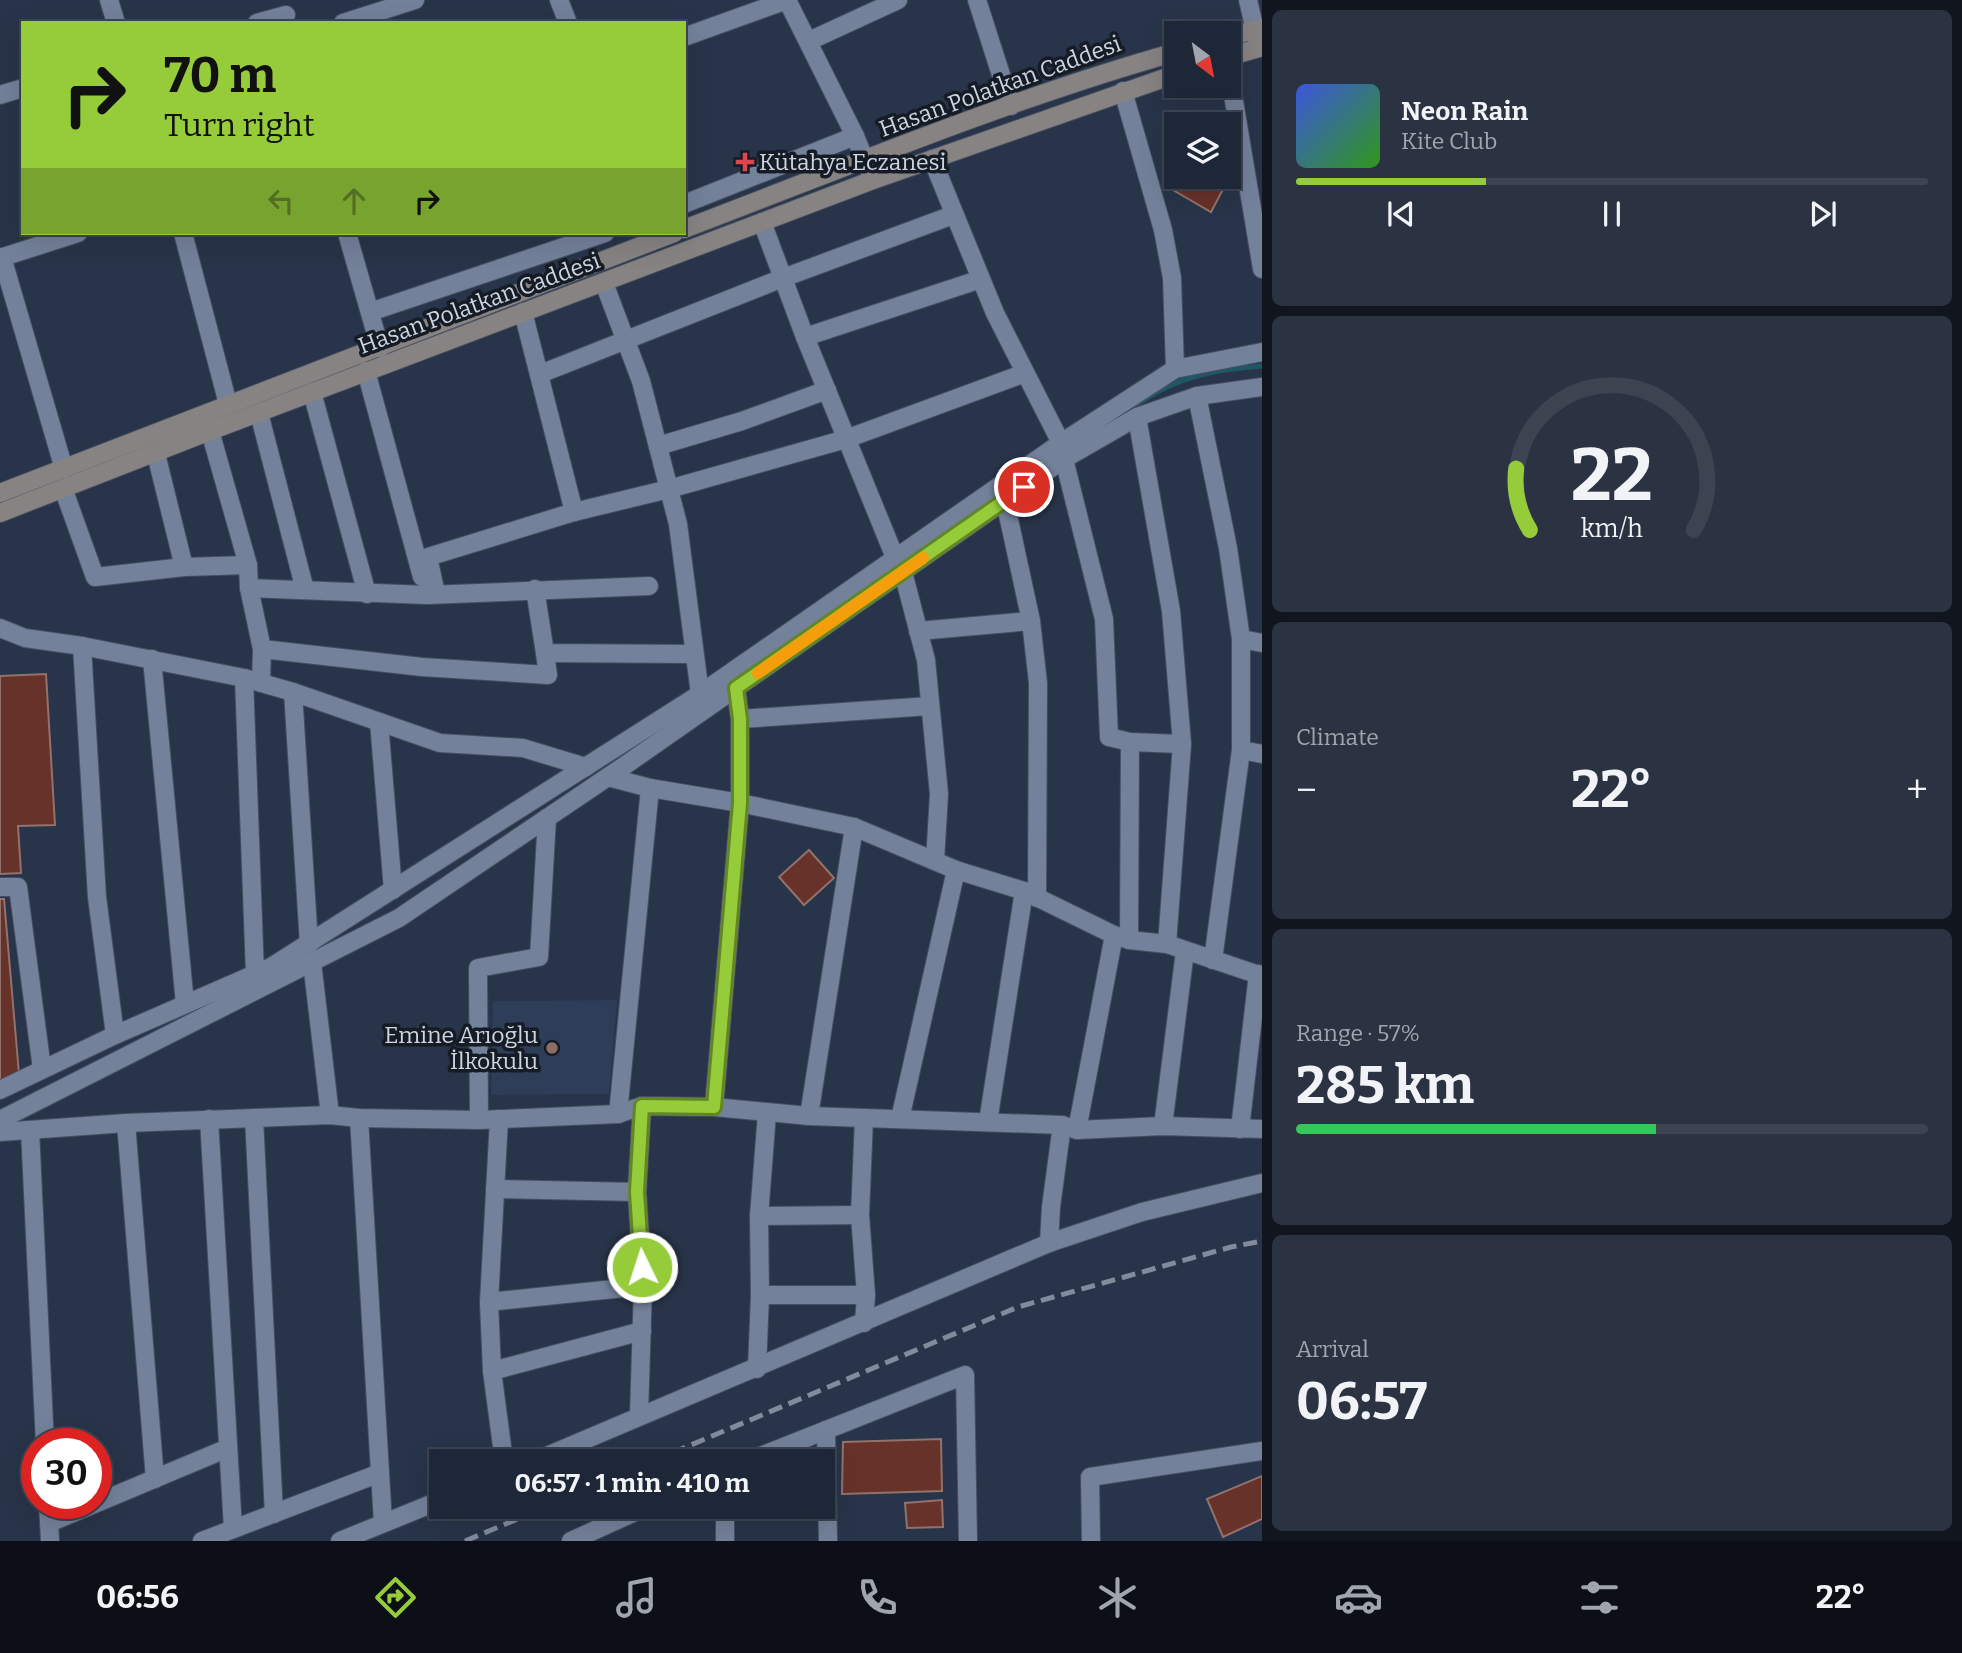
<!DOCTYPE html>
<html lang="en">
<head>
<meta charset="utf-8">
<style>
	body { margin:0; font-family:Bitter,serif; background:#2b3342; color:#f1f3f6; height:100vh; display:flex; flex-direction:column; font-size:26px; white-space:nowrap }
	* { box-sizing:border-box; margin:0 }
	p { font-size:23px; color:#a1a5ad }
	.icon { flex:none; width:38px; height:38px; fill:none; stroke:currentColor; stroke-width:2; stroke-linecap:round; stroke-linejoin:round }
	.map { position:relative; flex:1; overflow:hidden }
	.drawer { display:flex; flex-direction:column; gap:10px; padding:10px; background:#10151e; width:700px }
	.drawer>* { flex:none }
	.banner { position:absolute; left:21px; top:21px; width:665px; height:214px; border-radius:0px; box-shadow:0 7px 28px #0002,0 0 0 2px #3c4452; background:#96cc3a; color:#111; overflow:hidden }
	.needle { width:46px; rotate:148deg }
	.fabs { position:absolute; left:1164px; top:21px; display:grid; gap:14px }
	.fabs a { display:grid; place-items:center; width:77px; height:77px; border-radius:0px; background:#1e2737; box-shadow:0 7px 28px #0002,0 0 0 2px #3c4452; font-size:35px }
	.speed { position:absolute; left:21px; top:1428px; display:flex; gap:14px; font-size:35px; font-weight:700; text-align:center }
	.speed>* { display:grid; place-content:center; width:91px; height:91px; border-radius:50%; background:#1e2737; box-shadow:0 7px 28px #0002,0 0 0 2px #3c4452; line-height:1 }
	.speed .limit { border:10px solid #d22; background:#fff; color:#111 }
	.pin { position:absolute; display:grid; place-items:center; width:60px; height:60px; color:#fff; margin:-30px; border:4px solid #fff; border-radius:50%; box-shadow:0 2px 7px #0007 }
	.me { position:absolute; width:77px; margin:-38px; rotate:356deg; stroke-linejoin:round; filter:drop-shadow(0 0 5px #0008) }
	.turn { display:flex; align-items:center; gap:24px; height:147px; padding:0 28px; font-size:32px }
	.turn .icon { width:91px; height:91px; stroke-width:2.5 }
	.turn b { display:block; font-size:49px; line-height:60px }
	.lanes { display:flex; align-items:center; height:66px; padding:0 28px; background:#0003; justify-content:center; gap:35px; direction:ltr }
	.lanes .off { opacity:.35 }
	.big { font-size:52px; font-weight:700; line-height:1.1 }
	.drawer .card { flex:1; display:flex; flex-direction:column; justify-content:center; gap:10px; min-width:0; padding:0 24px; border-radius:10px; background:#2b3342 }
	.drawer .dial { align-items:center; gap:0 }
	.dial svg { height:182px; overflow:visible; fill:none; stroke:#3c4452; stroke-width:7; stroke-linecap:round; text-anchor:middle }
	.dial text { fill:#f1f3f6; stroke:none }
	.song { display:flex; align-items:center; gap:21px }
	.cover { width:84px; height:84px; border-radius:10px; background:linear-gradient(135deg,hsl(230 70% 55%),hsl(110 70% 35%)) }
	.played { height:7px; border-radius:4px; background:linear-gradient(90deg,#96cc3a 30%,#3c4452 30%) }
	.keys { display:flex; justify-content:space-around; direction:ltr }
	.heat { display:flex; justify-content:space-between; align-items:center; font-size:38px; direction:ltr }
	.charge { height:10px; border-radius:5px; background:linear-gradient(90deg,#34c759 57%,#3c4452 0) }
	.trip { position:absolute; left:429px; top:1449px; width:406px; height:70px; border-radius:0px; background:#1e2737; box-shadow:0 7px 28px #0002,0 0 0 2px #3c4452; font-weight:700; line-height:70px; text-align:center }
	.tab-bar { display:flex; height:112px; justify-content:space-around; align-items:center; background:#0c1016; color:#a1a5ad }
	.tab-bar .icon { width:49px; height:49px }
	.tab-bar .selected { color:#96cc3a }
	.tab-bar b { font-size:32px; color:#f1f3f6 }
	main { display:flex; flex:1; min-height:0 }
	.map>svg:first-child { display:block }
	.built { fill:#2e3d58 }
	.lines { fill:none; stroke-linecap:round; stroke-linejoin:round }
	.stream { stroke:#1f5864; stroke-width:5 }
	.building { fill:#663229; stroke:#92726c; stroke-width:2 }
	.minor-casing { stroke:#464f61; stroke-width:20 }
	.tertiary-casing { stroke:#464f61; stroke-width:20 }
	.secondary-casing { stroke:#464f61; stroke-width:20 }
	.minor { stroke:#73819a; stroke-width:18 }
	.tertiary { stroke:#73819a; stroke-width:18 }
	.secondary { stroke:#878382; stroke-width:18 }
	.rail { stroke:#818b9c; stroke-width:5; stroke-dasharray:14 7; stroke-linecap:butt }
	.route-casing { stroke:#628526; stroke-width:18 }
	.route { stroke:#96cc3a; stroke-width:12 }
	.slow { stroke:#f59e0b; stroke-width:12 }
	.health-dot { fill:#e0444e; stroke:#161c25; stroke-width:2.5 }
	.education-dot { fill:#8d6e63; stroke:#161c25; stroke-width:2.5 }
	.labels { text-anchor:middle; stroke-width:7; stroke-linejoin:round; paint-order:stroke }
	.street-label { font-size:23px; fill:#cdd5e2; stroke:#161c25 }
	.poi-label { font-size:23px; fill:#cdd5e2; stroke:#161c25; text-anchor:start }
</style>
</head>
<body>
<main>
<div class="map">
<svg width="1262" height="1541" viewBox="0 0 1262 1541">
	<rect width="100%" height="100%" fill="#283449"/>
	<path class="built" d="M617,1000L609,1094L491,1095L493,1001Z"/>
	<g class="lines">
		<path class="stream" d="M1118,416C1133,407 1146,398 1161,390C1192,373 1228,369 1262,366"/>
	</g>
	<g class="building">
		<path d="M1176,168V177H1222L1228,180L1211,212L1166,186Z"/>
		<path d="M46,674L55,825L18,826L21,873L0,874V676Z"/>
		<path d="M809,850L834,878L804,905L779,877Z"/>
		<path d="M0,899H4L19,1074L0,1081Z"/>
		<path d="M941,1439L942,1491L842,1494L843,1442Z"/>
		<path d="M1262,1476V1519L1223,1537L1207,1499Z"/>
		<path d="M942,1500L943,1527L907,1528L905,1503Z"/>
	</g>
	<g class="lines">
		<defs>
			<g id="minor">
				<path d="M109,0L116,23"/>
				<path d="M559,0L568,23"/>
				<path d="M787,0L855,136L873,180"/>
				<path d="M977,0L1011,106"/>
				<path d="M1248,0L1258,44"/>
				<path d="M257,23L286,15"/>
				<path d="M343,23L415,0"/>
				<path d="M684,37L787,0"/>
				<path d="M809,41L898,0"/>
				<path d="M1228,65L1262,269"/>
				<path d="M1123,91L1163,230L1172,278L1175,369"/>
				<path d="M0,95L23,88"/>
				<path d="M932,159L995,313L1061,443"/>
				<path d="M684,204L855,136"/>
				<path d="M762,222L805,337L896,560"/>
				<path d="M183,233L228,404"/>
				<path d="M347,233L380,348"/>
				<path d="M2,257L64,469"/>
				<path d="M0,258L78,233"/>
				<path d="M604,283L641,381L678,524L700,694"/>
				<path d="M370,312L605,233"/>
				<path d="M523,312L574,512"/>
				<path d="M805,337L981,279"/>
				<path d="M366,371L422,577"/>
				<path d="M540,374L783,278L953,215"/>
				<path d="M312,392L367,594"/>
				<path d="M1197,396L1228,548L1241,639V750L1213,960"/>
				<path d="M259,413L305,590"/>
				<path d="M1137,417L1171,611L1182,744L1167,944"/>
				<path d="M210,431L248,565L249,588L262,649L261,683"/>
				<path d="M658,446L742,421L827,390"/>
				<path d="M156,454L184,567"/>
				<path d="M1064,459L1104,619L1109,737L1130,742L1129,940"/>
				<path d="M63,488L95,577L184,567L248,565"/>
				<path d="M1005,501L1031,621L1038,683L1037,898"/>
				<path d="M903,572L926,660L939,794L935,861"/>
				<path d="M249,588L427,595L649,586"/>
				<path d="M535,589L545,653L694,654"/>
				<path d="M436,594L428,557L574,512L669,489L846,439L1025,373"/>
				<path d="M0,628L25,638L82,646L244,678L293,692L440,743L523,748L586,767"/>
				<path d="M918,631L1031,621"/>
				<path d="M1241,639L1262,643"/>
				<path d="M82,646L97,897L115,1035"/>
				<path d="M262,649L422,667L548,675L545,653"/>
				<path d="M152,659L185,1004"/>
				<path d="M244,678L255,974"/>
				<path d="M736,688L740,719"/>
				<path d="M293,692L309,944"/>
				<path d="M379,722L393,890"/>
				<path d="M1130,742L1182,744"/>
				<path d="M1241,750L1262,754"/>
				<path d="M608,777L650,788L740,803L854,827L956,870L1024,891L1114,935L1129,940L1167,944L1262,976"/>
				<path d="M0,887H18L42,1069"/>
				<path d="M312,962L330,1115"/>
				<path d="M0,1090L115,1035L271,967L700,694L1061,443L1175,369L1262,352"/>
				<path d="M714,1107L740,803V719L930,706"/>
				<path d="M618,1114L650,788"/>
				<path d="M809,1116L854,827"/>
				<path d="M254,1118L274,1514"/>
				<path d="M359,1118L383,1523"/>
				<path d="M864,1118L860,1215L866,1295L864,1323"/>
				<path d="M209,1119L233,1529"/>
				<path d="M499,1119L489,1302L492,1371L504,1461"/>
				<path d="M900,1119L956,870"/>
				<path d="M479,1120L478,968L539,957L547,818"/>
				<path d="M988,1122L1024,891"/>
				<path d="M126,1123L155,1479"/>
				<path d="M1163,1126L1185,951"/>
				<path d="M1240,1129L1258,974"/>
				<path d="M30,1130L45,1444"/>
				<path d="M1077,1130L1114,935"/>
				<path d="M0,1132L126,1123L330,1115L359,1118L479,1120L618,1114L642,1106L714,1107L809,1116L1062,1125L1077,1130L1163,1126L1262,1129"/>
				<path d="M495,1189L637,1192"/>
				<path d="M759,1216L860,1215"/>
				<path d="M1049,1243L1142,1212L1262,1183"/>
				<path d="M760,1295H866"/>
				<path d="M489,1302L643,1286"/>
				<path d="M757,1369L760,1295L759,1216L767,1113"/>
				<path d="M492,1371L642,1331"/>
				<path d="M639,1415L643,1286L637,1192L642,1106"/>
				<path d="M826,1430L828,1541"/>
				<path d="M535,1461L1049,1243L1051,1207L1062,1125"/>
				<path d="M748,1461L965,1375L968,1541"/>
				<path d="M48,1503L50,1541"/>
				<path d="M725,1507V1541"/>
				<path d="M49,1523L228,1448"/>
				<path d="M202,1541L380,1473"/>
				<path d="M340,1541L441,1500"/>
				<path d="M571,1541L646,1507"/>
				<path d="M1091,1541L1090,1477L1262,1451"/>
			</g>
			<path id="tertiary" d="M0,1120L399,918L624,766L1064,459L1137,417L1197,396L1262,387"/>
			<g id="secondary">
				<path d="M1228,37L1262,28"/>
				<path d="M1228,57L1262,47"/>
				<path d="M684,229C847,167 1009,99 1176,52"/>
				<path d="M0,493L674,233"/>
				<path d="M0,513L210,431L873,180L1176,74"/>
			</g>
		</defs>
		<use href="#minor" class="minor-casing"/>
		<use href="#tertiary" class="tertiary-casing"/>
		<use href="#secondary" class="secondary-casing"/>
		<use href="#minor" class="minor"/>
		<use href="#tertiary" class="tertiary"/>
		<use href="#secondary" class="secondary"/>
		<g class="rail">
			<path d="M653,1461L1018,1307L1231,1247L1262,1241"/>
			<path d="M465,1541L546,1507"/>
		</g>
	</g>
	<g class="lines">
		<defs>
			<path id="route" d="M642,1267L637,1192L642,1106L714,1107L740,803V719L736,688L1024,487"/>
		</defs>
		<use href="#route" class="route-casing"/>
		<use href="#route" class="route"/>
		<path class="slow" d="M758,673L923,558"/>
	</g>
	<path class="health-dot" d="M741.5 151.5h7v7h7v7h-7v7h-7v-7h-7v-7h7z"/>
	<circle class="education-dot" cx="552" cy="1048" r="7"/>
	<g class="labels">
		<g class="street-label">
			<text transform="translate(1000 86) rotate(-20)" y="8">Hasan Polatkan Caddesi</text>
			<text transform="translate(479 303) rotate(-20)" y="8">Hasan Polatkan Caddesi</text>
		</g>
		<g class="poi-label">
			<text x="759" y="170">Kütahya Eczanesi</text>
			<text x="538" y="1043" text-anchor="end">Emine Arıoğlu<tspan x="538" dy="26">İlkokulu</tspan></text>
		</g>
	</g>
</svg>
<div class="fabs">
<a><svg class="needle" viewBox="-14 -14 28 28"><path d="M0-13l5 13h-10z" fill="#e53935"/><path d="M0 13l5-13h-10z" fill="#a1a5ad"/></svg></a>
<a><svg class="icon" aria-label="layers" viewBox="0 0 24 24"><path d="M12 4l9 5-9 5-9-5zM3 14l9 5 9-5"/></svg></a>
</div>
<div class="speed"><div class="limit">30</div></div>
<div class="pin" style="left:1024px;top:487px;background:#d93025"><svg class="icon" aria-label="arrive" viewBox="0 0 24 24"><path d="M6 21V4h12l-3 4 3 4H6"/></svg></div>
<svg class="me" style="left:642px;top:1267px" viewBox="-20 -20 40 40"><circle r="17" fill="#96cc3a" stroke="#fff" stroke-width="3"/><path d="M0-11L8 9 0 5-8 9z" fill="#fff"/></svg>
<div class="trip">06:57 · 1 min · 410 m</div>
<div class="banner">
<div class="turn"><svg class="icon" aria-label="right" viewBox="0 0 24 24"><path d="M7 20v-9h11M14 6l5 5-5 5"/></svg><div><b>70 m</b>Turn right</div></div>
<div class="lanes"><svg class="icon off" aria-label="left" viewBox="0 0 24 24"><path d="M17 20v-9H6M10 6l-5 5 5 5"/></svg><svg class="icon off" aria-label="ahead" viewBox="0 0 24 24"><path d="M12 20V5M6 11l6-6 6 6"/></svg><svg class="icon" aria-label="right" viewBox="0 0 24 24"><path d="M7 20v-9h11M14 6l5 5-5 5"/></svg></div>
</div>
</div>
<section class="drawer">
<div class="card">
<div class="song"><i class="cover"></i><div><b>Neon Rain</b><p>Kite Club</p></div></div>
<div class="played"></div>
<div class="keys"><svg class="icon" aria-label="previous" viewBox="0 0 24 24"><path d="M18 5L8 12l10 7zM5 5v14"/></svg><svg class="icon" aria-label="pause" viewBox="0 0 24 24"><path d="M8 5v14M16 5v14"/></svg><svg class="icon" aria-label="next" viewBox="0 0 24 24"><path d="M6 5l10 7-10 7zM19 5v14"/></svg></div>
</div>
<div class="card dial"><svg viewBox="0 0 100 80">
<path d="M14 69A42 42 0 1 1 86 69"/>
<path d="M14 69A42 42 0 0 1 8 42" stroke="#96cc3a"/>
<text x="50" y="56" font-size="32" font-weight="700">22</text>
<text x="50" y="72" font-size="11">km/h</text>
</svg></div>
<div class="card"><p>Climate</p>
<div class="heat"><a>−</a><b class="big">22°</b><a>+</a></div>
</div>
<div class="card"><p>Range · 57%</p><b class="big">285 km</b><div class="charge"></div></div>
<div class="card"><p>Arrival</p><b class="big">06:57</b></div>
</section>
</main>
<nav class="tab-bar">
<b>06:56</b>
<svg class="icon selected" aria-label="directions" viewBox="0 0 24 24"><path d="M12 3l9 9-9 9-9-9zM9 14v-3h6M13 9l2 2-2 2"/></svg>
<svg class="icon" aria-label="music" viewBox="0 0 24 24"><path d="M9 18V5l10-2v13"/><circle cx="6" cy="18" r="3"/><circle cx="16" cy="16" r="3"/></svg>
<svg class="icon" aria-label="phone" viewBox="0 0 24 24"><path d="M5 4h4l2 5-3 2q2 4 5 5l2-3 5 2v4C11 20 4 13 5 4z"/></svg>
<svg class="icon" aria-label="climate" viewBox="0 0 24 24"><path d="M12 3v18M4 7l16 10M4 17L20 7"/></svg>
<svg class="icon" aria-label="car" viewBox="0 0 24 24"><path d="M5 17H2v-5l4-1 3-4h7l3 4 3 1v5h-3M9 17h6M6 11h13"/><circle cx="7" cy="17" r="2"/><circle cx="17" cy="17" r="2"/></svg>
<svg class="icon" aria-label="filters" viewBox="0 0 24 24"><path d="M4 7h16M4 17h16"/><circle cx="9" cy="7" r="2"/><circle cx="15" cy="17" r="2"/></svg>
<b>22°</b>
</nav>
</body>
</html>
